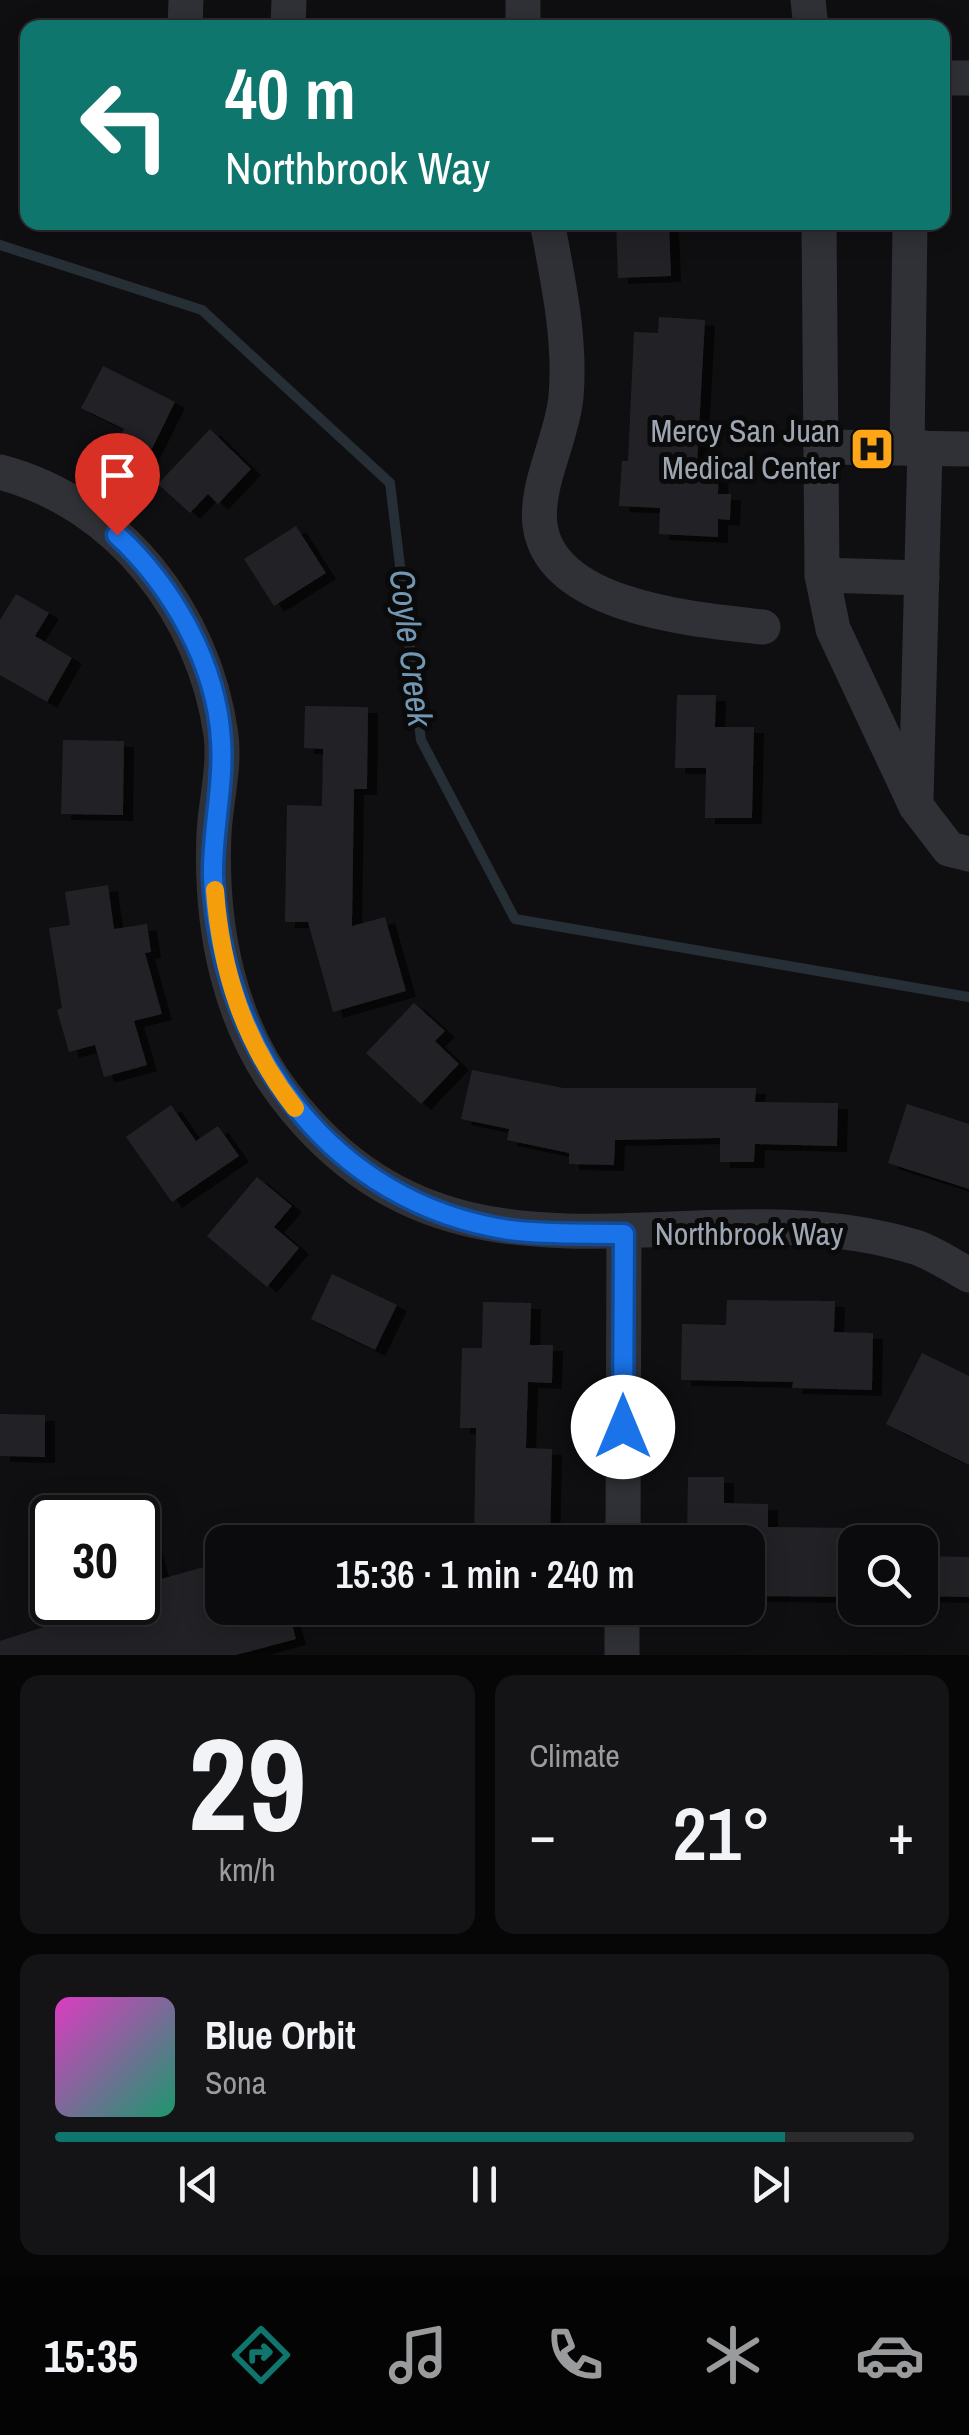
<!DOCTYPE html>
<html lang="en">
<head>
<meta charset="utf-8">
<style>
	body { margin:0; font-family:"Archivo Narrow",sans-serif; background:#141416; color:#f1f3f6; height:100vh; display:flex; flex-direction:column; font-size:38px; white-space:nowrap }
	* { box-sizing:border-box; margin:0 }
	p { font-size:32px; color:#9a9b9d }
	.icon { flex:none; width:55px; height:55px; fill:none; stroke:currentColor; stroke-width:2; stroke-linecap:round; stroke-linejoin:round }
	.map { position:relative; height:1655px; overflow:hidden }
	.details { display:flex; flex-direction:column; gap:20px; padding:20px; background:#060607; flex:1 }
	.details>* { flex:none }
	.banner { position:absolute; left:20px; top:20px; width:930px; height:210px; border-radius:20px; box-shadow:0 5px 25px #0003,0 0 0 2px #2b2b2e; background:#0f766e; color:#fff; overflow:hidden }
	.controls { position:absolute; left:838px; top:1525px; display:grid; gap:20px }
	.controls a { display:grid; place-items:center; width:100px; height:100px; border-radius:20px; background:#0b0b0d; box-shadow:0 5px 25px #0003,0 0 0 2px #2b2b2e; font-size:50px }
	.speed { position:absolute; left:30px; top:1495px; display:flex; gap:20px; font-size:50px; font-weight:700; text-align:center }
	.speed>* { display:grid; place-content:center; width:130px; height:130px; border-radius:50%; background:#0b0b0d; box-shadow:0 5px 25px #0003,0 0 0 2px #2b2b2e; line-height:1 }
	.speed .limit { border:5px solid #111; border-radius:15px; background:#fff; color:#111 }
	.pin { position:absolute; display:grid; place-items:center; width:85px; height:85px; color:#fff; margin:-102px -42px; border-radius:50% 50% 50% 0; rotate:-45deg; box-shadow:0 0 10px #0007 }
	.pin .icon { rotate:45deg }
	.me { position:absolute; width:110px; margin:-55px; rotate:0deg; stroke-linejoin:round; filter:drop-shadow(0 0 8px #0008) }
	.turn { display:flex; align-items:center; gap:35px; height:210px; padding:0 40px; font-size:45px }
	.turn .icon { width:130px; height:130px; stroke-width:2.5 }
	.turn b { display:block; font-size:70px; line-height:85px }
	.big { font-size:75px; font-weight:600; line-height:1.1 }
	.details .tile { flex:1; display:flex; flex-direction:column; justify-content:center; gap:15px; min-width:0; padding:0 35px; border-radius:20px; background:#141416 }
	.details .dial { align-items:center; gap:0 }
	.dial b { font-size:130px; line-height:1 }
	.song { display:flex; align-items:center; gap:30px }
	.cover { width:120px; height:120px; border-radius:15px; background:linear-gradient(135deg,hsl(310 70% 55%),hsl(160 70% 35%)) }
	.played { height:10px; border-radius:5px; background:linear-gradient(90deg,#0f766e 85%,#2b2b2e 85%) }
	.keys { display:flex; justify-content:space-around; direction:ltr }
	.heat { display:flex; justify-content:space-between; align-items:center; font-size:55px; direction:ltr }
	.details .tiles { flex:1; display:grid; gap:20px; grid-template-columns:1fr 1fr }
	.tile:last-child { grid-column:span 2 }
	.trip { position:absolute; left:205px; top:1525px; width:560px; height:100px; border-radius:20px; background:#0b0b0d; box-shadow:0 5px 25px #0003,0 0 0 2px #2b2b2e; font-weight:600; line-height:100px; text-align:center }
	.dock { display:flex; height:160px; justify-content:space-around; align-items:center; background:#040405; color:#9a9b9d }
	.dock .icon { width:70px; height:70px }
	.dock .selected { color:#0f766e }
	.dock b { font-size:45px; color:#f1f3f6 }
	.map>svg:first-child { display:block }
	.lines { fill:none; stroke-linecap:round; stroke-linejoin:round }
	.stream { stroke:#252f35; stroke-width:10 }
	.building { fill:#222225; filter:url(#shadow) }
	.minor { stroke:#303136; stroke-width:35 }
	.route-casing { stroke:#114b97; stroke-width:25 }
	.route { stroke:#1a73e8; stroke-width:18 }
	.slow { stroke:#f59e0b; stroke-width:18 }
	.labels { text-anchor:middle; stroke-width:10; stroke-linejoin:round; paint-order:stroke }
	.poi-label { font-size:32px; fill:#9ea6b3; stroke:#0a0a0b; text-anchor:end }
	.street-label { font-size:32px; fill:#9ea6b3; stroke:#0a0a0b }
	.water-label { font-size:35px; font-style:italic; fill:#7197b3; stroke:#0a0a0b }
</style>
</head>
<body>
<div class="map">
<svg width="969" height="1655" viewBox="0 0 969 1655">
	<defs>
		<filter id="shadow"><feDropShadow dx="10" dy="6" stdDeviation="0" flood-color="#0009"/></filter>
	</defs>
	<rect width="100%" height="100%" fill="#0f0f11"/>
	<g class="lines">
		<path class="stream" d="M0,245L202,310L390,483L421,740L515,919L969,997"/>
	</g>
	<g class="building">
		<path d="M616,222H669L671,276L618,278Z"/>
		<path d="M659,317L705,320L697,465L719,466L718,494H731L730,520L718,519V537L659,534L660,508L619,506L622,461H628L634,332L658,333Z"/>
		<path d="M103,366L175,402L142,469L111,454L124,429L81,408Z"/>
		<path d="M210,429L251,469L218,504L208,494L190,513L158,484Z"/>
		<path d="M296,526L326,573L274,606L244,559Z"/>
		<path d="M16,594L49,613L35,636L72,658L47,702L0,675V620Z"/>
		<path d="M677,695H716L715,727H754L752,818H705L706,768H675Z"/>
		<path d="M305,706L368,707L367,789H354L352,926L385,917L406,991L333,1012L308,922H285L287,805L322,806L323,749L304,748Z"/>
		<path d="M63,740L124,741L123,815L61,814Z"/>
		<path d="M108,885L114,929L147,924L151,952L145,953L162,1014L134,1021L147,1065L104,1077L95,1045L69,1052L57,1010L62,1008L49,928L70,925L65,892Z"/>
		<path d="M414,1003L445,1031L435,1041L459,1064L421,1104L366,1053Z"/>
		<path d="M472,1070L563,1088H756L755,1102L838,1103L837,1146L755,1144L754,1162H720V1138L615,1140L614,1165L569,1164V1153L507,1140L509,1129L461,1119Z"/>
		<path d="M907,1104L969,1124V1189L888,1163Z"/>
		<path d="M171,1105L196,1141L218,1126L239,1156L172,1202L126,1137Z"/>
		<path d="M257,1177L292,1206L274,1227L299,1248L267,1287L207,1236Z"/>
		<path d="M332,1274L397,1305L375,1350L311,1319Z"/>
		<path d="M727,1300L835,1301L834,1332L873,1333L872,1390L792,1388L793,1382L681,1380L682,1324L726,1325Z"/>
		<path d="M483,1302L531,1303L530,1345H553L552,1383L528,1382L526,1448L552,1449L550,1542H474L476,1428H460L462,1348H482Z"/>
		<path d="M922,1353L969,1376V1465L886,1424Z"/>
		<path d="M0,1414L45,1415V1457L0,1456Z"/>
		<path d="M688,1477H724V1503L768,1504V1527L855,1528V1597L748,1596V1542H687Z"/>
		<path d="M146,1522L161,1579L222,1562V1608H288L296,1639L236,1655H0V1641L72,1618L70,1613L111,1602H138V1523Z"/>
		<path d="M920,1556L969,1557V1597L920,1596Z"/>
	</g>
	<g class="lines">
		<g class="minor">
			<path d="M808,0L811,28"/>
			<path d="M185,28L186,0"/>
			<path d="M288,28L289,0"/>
			<path d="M523,28V0"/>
			<path d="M942,78H969"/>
			<path d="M547,222C558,280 571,339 566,397C562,439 535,484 540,525C551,609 700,620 763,627"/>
			<path d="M819,222L822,575L833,629L916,806L949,849L969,854"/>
			<path d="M821,447L969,449"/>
			<path d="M907,448L910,222"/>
			<path d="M0,472C119,503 205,615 221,735C225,767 216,800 214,833C210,926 228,1022 286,1097C460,1323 694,1179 915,1247C934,1253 952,1266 969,1275"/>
			<path d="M822,575L922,578"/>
			<path d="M916,800L925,448"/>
			<path d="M623,1542L624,1234"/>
			<path d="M622,1655V1608"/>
		</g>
	</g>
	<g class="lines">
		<defs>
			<path id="route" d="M117,535C172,586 217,664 221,741C224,786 212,831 213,877C221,1050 331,1203 509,1230C546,1235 586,1233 624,1234L623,1427"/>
		</defs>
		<use href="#route" class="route-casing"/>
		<use href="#route" class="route"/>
		<path class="slow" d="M215,890C221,971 244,1043 295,1108"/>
	</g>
	<defs>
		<symbol id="hospital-square" viewBox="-11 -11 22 22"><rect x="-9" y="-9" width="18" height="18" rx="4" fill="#ffa518" stroke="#0a0a0b"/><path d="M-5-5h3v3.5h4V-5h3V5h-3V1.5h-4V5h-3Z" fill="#111"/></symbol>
	</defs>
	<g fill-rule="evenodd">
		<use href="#hospital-square" x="847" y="424" width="50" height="50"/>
	</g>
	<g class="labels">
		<g class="poi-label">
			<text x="840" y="442">Mercy San Juan<tspan x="840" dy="37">Medical Center</tspan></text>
		</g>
		<g class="street-label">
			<text x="749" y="1245">Northbrook Way</text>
		</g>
		<g class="water-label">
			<text transform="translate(411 648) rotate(83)" y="12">Coyle Creek</text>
		</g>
	</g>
</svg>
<div class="controls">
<a><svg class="icon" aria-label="search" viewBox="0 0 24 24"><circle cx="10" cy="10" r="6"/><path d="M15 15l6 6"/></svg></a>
</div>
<div class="speed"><div class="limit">30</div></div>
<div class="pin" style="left:117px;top:535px;background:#d93025"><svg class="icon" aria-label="arrive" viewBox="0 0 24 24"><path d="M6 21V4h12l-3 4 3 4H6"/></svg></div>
<svg class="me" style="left:623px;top:1427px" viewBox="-20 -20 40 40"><circle r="19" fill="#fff"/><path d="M0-13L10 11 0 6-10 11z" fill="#1a73e8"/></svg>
<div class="trip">15:36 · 1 min · 240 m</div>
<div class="banner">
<div class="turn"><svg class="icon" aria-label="left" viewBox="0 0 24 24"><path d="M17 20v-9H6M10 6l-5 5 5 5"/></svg><div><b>40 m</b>Northbrook Way</div></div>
</div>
</div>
<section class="details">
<div class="tiles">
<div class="tile dial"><b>29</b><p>km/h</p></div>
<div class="tile"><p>Climate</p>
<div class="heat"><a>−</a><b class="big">21°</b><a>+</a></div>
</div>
<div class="tile">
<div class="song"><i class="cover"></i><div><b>Blue Orbit</b><p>Sona</p></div></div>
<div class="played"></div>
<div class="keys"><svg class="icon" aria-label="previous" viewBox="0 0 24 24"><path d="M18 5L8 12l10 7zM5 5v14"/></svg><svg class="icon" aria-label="pause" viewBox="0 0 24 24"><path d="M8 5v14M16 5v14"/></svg><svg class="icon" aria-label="next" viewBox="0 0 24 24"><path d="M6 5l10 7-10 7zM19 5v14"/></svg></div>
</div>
</div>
</section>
<nav class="dock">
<b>15:35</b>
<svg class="icon selected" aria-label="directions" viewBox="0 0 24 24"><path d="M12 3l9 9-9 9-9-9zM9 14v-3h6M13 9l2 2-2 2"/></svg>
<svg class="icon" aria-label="music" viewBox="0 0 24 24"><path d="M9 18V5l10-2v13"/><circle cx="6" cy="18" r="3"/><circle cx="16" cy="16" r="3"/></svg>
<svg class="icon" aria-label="phone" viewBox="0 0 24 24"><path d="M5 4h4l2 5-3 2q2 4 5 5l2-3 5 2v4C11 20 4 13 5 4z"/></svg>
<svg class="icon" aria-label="climate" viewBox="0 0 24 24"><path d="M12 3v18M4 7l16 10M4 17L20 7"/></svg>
<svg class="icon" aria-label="car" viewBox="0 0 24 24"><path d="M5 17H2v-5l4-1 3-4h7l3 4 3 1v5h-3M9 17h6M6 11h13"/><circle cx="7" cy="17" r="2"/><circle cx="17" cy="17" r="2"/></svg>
</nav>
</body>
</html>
